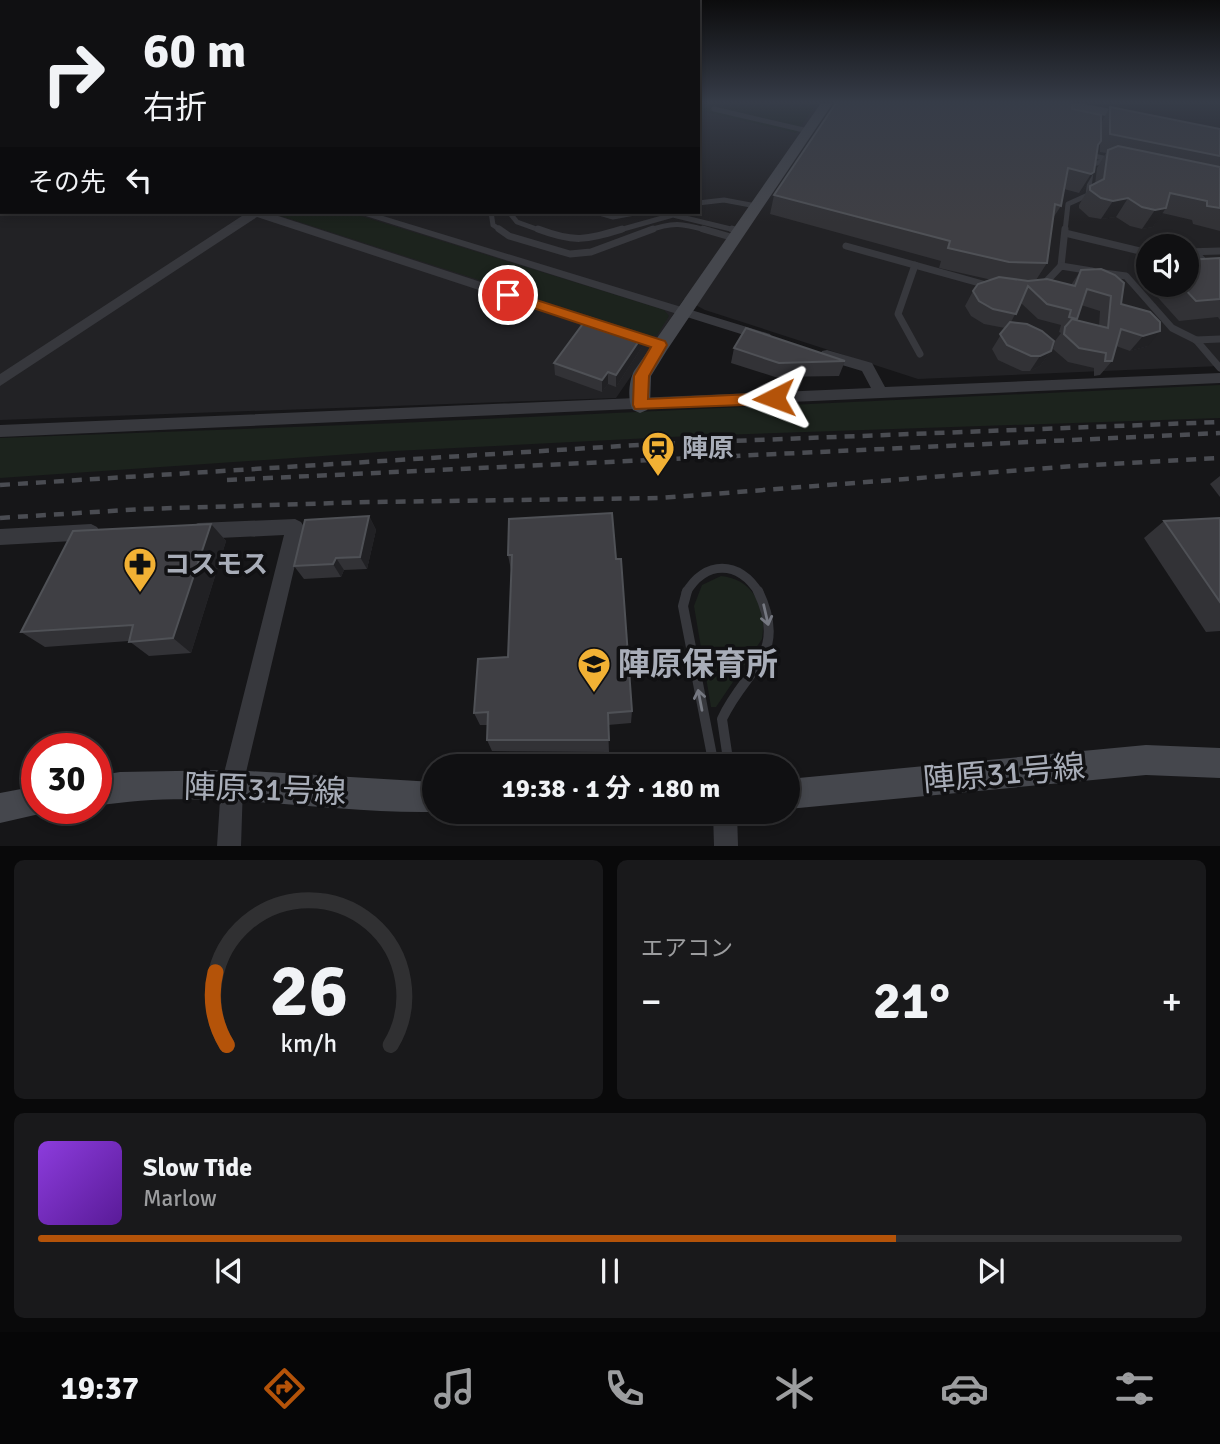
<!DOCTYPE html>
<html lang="ja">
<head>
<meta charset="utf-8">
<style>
	body { margin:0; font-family:Signika,"Noto Sans JP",sans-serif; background:#19191b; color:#f1f3f6; height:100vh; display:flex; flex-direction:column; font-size:26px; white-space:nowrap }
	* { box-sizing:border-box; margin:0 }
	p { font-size:23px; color:#9c9d9f }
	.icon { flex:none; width:38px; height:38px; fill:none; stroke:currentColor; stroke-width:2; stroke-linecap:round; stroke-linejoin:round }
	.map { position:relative; height:846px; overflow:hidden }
	.details { display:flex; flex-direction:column; gap:14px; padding:14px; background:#09090a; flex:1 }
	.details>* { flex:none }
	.guide { position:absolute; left:0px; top:0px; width:700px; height:214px; box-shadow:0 4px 10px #0003,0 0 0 2px #303032; background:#101012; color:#f1f3f6; overflow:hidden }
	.fabs { position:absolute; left:1136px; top:234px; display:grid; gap:14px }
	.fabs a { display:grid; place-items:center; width:63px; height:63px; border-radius:50%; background:#101012; box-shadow:0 4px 10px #0003,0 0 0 2px #303032; font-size:35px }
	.speed { position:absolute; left:21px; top:733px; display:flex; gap:14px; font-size:35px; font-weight:700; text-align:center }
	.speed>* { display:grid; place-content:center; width:91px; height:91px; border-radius:50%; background:#101012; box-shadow:0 4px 10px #0003,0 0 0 2px #303032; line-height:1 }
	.speed .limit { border:10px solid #d22; background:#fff; color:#111 }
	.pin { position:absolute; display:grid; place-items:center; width:60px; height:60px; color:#fff; margin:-30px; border:4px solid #fff; border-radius:50%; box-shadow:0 2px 7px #0007 }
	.me { position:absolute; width:77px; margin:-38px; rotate:267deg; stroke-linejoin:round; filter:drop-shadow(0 0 5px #0008) }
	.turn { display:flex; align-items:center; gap:24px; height:147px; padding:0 28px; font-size:32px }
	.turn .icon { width:91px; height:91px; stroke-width:2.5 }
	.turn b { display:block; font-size:49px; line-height:60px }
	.then { display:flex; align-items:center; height:66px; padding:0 28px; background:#0003; gap:14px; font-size:26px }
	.big { font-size:52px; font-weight:700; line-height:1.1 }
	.details .card { flex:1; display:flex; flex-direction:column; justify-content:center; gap:10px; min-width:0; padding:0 24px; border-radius:10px; background:#19191b }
	.details .dial { align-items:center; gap:0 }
	.dial svg { height:182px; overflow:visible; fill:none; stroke:#303032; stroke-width:7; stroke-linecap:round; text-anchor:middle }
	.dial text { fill:#f1f3f6; stroke:none }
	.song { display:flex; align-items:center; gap:21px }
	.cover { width:84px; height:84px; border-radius:10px; background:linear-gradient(135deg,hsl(270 70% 55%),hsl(270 70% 35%)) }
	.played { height:7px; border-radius:4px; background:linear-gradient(90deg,#b45309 75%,#303032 75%) }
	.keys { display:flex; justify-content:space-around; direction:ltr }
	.heat { display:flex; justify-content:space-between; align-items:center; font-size:38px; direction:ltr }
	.details .tiles { flex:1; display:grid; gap:14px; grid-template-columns:1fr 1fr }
	.card:last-child { grid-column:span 2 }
	.trip { position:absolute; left:422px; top:754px; width:378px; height:70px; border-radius:35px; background:#101012; box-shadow:0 4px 10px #0003,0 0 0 2px #303032; font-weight:700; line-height:70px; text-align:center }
	.tab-bar { display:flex; height:112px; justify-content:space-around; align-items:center; background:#060607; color:#9c9d9f }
	.tab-bar .icon { width:49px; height:49px }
	.tab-bar .current { color:#b45309 }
	.tab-bar b { font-size:32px; color:#f1f3f6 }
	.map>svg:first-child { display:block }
	.built { fill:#222225; fill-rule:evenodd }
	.green { fill:#1c231d }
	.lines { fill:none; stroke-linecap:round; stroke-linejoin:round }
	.lane-far3 { stroke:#37383d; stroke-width:5 }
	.lane-far2 { stroke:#37383d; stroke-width:7 }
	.lane-far1 { stroke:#37383d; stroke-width:9 }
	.lane { stroke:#37383d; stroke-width:10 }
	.street { fill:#37383d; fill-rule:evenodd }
	.secondary { fill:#45474d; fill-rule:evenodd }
	.rail { stroke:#4a4c52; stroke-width:4.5; stroke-dasharray:10 8; stroke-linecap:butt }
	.wall { fill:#323236; fill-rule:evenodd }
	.shaded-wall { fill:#212124 }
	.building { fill:#3f3f44; stroke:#4f5156; stroke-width:2 }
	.oneway { stroke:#757881 }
	.route { fill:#b45309; stroke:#753606; stroke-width:2 }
	.labels { text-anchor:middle; stroke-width:7; stroke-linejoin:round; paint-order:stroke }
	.poi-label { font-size:26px; font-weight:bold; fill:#a8adb8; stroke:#111113; text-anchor:start }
	.near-poi-label { font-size:32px; font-weight:bold; fill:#a8adb8; stroke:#111113; text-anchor:start }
	.near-street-label { font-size:32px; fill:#a8adb8; stroke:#111113 }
</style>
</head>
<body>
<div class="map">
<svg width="1220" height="846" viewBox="0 0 1220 846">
	<rect width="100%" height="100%" fill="#161618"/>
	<path class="built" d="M0,103L2,212H698V103H1220V366L918,379L705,310L684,299L616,398L0,420ZM1148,247H1186V285H1148Z"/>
	<g class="green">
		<path d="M698,103H817L796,133L698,110Z"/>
		<path d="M269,212H348L664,310L669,316L657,335L652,336Z"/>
		<path d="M1220,385V418L690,436L395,451L0,478V438L399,423Z"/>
		<path d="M721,576C754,579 767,609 762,639L716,707H711L694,606L702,585Z"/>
	</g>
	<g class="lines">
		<g class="lane-far3">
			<path d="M714,109L808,131"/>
			<path d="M698,203L724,200L756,206"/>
			<path d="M491,212L493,225L502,231"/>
			<path d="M509,212L517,222L542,231"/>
			<path d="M596,212L613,217L640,212"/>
			<path d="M616,231L673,215L739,231"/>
			<path d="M648,231C674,221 683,224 709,231"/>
			<path d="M1065,231L1068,204L1088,195L1092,164L1102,162L1103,158L1094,156V151"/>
		</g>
		<g class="lane-far2">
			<path d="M499,229L509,236L570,254L591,252L653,229"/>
			<path d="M538,229C575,243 585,240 622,229"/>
			<path d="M703,229L734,238"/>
			<path d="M732,229L739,231"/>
			<path d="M1065,233L1148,253"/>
			<path d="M846,246L990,286"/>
			<path d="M1186,252L1220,251"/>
			<path d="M1194,252L1220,276"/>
			<path d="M915,265L898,314L920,354"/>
			<path d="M1061,266L1065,229"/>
			<path d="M1104,273L1126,276L1172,328L1196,340L1220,368"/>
			<path d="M1043,285L1061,266L1092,271"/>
			<path d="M1196,340L1220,339"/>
		</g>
		<path class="lane-far1" d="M686,593C704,560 740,560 759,593"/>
		<g class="lane">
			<path d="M687,591L683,606L714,766"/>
			<path d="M729,766L722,719C746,667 789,656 758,591"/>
		</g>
		<g class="street">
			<rect x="0" y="125" width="2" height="7"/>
			<path d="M248,212H266L665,342L667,345L660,350L655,348L257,217L0,386V374Z"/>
			<path d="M353,212H370L770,334L772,337L765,342L760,340Z"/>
			<path d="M827,350L872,363L885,387L1220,373V383L0,437V425L871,388L862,371L822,359L820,355L822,351Z"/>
			<path d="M295,519L301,522L304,527L243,785L241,846H217L221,785L284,535L198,539L192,536L189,531L192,526L198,523Z"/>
			<path d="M91,524L97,527L100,532L97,537L91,540L0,545V529Z"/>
			<path d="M713,812H737L738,846H714Z"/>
		</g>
		<g class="secondary">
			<path d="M821,103H833L667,350L651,376L650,405L647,410L640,413L633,410C627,401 629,380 634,371Z"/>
			<path d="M1054,103H1080L1136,114L1143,118L1136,122L1060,107Z"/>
			<path d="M0,160H2L0,169Z"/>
			<path d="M1146,745L1220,748V778L1146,775L788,809V779Z"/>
			<path d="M232,770L434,782L435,812C322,814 209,787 96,806V776L120,772Z"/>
			<path d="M37,786V808H49L48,812L0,823V793Z"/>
		</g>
		<g class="rail">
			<path d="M227,480L1220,433"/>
			<path d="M0,485L654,444L1220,422"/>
			<path d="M0,518L142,509L369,502L660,498L1074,466L1220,458"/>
		</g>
	</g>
	<g class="wall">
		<path d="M1110,107L1220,129V231L1193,224L1192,220L1162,213L1153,227L1142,229L1130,226L1116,217L1101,219L1089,217L1079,208V205L1090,186L1095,184L1097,168L1106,153L1100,152V142L1097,146L1094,172L1083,191L1079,193L1064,189L1061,206L1053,218L1047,263L1036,280L1071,285L1081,270L1121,304L1150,312L1148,346L1130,351L1116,346L1112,361L1100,375L1094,376V368L1068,362L1053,349L1055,341L1061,333L1059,332L1061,325L1038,319L1021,303L1011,322L1051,351L1040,366L1030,371H1022L998,360L992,349L1005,328L984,324L971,316L965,306L973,291L992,280L939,268L941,261L770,214L774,195L1072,109L1101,123ZM1081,305L1100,311L1099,326L1076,320Z"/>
		<path d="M1220,258V320L1218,317L1179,321L1144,282L1148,277V285H1186Z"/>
		<path d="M643,335L642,347L616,387L608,384L602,392L555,375L554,363Z"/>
		<path d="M734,348L845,361L839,376L775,377L731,363Z"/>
		<path d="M1220,476V497L1210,484Z"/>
		<path d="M369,516L376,530L367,569L344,570L341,577L304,579L294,566Z"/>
		<path d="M1220,518V631L1206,632L1144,538L1164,521Z"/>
		<path d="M211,524L226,541L191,653L149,656L129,641L45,647L21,632Z"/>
		<path d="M508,555L616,559L632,711L631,723L608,725L609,752L492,751L487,740L488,725H480L474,713L508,657L511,570Z"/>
	</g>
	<g class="shaded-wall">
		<path d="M1094,172L1083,191L1079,193L1091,174Z"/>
		<path d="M1128,198L1116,217L1101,219L1113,201Z"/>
		<path d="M1166,208L1153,227L1142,229L1155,210Z"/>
		<path d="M1160,331L1148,346L1130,351L1143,336Z"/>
		<path d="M643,335L642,347L616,387V375Z"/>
		<path d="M1051,351L1040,366L1030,371L1040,356Z"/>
		<path d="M608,372V384L602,392V380Z"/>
		<path d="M369,516L376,530L367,569L360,557Z"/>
		<path d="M211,524L226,541L191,653L173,638Z"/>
		<path d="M336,558L344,570L341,577L333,564Z"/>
	</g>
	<g class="building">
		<path d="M836,103H1073L1072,109L1101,115V141L1098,145L1094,172L1091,174L1068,168L1061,206L1055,204L1047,263L1009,262L948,248L950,241L774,195Z"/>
		<path d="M1110,107L1220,129V156L1110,134Z"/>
		<path d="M1118,146L1220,167V208L1207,206V201L1170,193L1166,208L1155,210L1142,207L1128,198L1113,201L1101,198L1090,190V186L1104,179L1108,150Z"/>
		<path d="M1220,258V299L1196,301L1181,285H1186V260Z"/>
		<path d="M1101,269L1115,275L1124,283L1121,304L1150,312L1160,322V331L1143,336L1121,329L1112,361H1105L1106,353L1079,348L1064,334L1065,327L1072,319L1108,328L1111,296L1087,289L1077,319L1069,317L1071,310L1047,304L1028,286L1016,314L993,309L979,301L973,291L978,284L999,277L1028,281L1047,279L1075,286L1081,270Z"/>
		<path d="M588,317L643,335L616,375L608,372L602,380L554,363Z"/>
		<path d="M1010,322L1027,324L1042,331L1054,341L1051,351L1040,356H1031L1007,345L1000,334Z"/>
		<path d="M746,328L845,361L779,363L734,348Z"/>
		<path d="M612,513L616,559H621L632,711L608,713L609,740H487L488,712L474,713L478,659L508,657L512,555H508L509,519Z"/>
		<path d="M369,516L360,557L336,558L333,564L294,566L305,520Z"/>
		<path d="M1220,518V602L1164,521Z"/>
		<path d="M211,524L173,638L129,642L133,625L21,632L73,531Z"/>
	</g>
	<defs><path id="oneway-shaft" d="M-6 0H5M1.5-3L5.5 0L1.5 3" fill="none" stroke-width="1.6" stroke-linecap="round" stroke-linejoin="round" transform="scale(1.75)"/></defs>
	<g class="oneway">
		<use href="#oneway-shaft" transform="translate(766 615) rotate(77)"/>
		<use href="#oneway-shaft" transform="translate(700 700) rotate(-101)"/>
	</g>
	<linearGradient id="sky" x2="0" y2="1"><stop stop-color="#0c0c0d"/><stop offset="0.46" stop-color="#363c48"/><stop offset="1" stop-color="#363c48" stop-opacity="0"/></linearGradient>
	<rect width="1220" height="222" fill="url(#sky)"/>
	<path class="route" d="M508,291L665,341L667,345L649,376L648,399L774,393L782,398L774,404L635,409L633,405L634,376L651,347L503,298L501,295Z"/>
	<defs>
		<symbol id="station-pin" viewBox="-11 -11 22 30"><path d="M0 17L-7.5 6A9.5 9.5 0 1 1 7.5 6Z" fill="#f2b134" stroke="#111113"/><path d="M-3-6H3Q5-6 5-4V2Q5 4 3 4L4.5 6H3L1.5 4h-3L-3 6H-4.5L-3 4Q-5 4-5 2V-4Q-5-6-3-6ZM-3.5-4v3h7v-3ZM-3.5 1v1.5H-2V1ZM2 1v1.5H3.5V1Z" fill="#111"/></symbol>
		<symbol id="pharmacy-pin" viewBox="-11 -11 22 30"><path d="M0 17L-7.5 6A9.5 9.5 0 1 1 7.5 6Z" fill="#f2b134" stroke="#111113"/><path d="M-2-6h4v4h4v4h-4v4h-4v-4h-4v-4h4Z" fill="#111"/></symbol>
		<symbol id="school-pin" viewBox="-11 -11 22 30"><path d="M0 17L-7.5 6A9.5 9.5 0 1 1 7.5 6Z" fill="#f2b134" stroke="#111113"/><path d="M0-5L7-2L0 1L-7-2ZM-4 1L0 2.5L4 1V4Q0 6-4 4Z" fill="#111"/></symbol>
	</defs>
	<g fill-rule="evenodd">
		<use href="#station-pin" x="639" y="429" width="38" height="52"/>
		<use href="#pharmacy-pin" x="121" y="545" width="38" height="52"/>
		<use href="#school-pin" x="575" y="645" width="38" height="52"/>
	</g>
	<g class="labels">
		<g class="poi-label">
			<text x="682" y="457">陣原</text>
			<text x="164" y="573">コスモス</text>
		</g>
		<g class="near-poi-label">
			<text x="618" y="675">陣原保育所</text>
		</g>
		<g class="near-street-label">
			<text transform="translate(1004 773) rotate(-5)" y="11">陣原31号線</text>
			<text transform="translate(265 789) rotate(2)" y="11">陣原31号線</text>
		</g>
	</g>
</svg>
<div class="fabs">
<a><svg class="icon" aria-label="sound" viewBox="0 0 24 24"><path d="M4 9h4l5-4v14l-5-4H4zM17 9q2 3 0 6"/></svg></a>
</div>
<div class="speed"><div class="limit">30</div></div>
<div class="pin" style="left:508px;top:295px;background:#d93025"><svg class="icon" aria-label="arrive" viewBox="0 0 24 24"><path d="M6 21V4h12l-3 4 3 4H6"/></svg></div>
<svg class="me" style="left:774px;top:398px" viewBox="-20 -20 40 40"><path d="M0-17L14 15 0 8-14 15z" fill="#b45309" stroke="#fff" stroke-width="4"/></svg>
<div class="trip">19:38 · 1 分 · 180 m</div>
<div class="guide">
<div class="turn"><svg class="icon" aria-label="right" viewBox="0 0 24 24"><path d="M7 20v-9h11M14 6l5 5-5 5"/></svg><div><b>60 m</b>右折</div></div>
<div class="then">その先<svg class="icon" aria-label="left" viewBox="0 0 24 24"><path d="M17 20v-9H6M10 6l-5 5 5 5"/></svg></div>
</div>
</div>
<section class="details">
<div class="tiles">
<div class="card dial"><svg viewBox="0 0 100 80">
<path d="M14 69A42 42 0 1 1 86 69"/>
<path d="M14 69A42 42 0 0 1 9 37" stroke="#b45309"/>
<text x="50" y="56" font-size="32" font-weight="700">26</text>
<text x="50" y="72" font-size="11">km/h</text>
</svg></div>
<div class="card"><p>エアコン</p>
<div class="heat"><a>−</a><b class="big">21°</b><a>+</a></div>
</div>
<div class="card">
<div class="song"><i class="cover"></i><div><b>Slow Tide</b><p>Marlow</p></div></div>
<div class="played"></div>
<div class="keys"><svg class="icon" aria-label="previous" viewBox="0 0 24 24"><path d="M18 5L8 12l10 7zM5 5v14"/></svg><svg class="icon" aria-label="pause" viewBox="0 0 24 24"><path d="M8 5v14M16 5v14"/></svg><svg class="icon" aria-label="next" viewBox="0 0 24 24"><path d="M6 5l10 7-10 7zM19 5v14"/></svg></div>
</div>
</div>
</section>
<nav class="tab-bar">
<b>19:37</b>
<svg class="icon current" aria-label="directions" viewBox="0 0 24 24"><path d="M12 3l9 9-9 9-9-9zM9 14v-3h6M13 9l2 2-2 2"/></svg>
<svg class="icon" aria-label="music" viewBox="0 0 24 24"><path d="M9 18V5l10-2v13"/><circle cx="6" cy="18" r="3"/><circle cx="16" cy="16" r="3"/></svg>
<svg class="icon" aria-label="phone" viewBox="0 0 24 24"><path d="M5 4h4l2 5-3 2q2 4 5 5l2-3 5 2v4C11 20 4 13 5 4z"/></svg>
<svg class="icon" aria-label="climate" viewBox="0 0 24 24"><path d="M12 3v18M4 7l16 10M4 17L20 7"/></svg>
<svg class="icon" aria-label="car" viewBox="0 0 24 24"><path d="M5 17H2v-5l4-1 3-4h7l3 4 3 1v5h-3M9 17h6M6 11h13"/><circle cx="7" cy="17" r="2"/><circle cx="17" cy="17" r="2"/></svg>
<svg class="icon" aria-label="filters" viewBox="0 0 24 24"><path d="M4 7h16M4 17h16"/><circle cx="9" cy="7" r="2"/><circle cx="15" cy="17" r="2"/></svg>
</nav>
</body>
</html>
